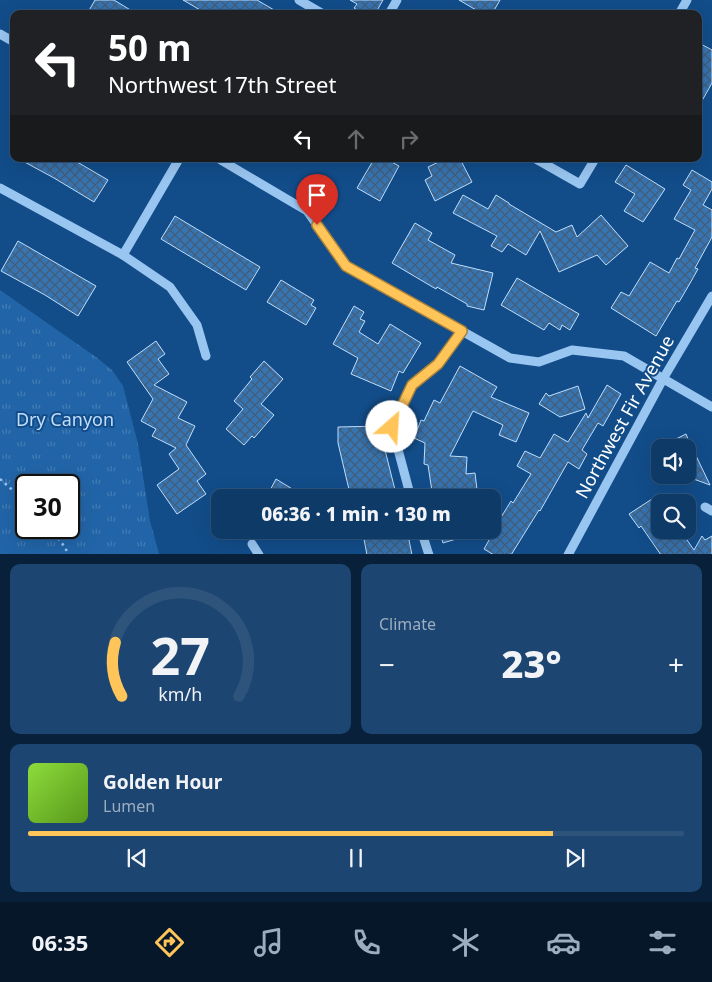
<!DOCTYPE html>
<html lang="en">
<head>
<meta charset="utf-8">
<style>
	body { margin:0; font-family:"Noto Sans",sans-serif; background:#1c4571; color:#f1f3f6; height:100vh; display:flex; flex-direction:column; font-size:19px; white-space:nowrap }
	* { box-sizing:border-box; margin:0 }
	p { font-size:16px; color:#9badc0 }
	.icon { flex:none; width:28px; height:28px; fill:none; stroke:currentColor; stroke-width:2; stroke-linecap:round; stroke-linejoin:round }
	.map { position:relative; height:554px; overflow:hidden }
	.side { display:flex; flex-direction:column; gap:10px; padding:10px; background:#082039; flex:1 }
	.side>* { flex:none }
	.hud { position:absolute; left:10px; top:10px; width:692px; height:152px; border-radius:10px; box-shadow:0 5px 20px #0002,0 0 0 1px #2e547c; background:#202124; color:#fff; overflow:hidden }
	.buttons { position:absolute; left:651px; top:439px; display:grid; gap:10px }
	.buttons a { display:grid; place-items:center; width:45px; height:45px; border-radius:10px; background:#0e3a68; box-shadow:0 5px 20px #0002,0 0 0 1px #2e547c; font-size:25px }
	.speed { position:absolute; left:15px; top:474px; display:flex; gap:10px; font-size:25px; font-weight:700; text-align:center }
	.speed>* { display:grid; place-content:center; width:65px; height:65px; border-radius:50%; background:#0e3a68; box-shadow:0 5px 20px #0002,0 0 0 1px #2e547c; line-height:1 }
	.speed .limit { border:2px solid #111; border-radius:8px; background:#fff; color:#111 }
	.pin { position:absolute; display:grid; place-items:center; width:42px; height:42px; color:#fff; margin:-51px -21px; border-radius:50% 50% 50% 0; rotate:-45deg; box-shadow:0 0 5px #0007 }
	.pin .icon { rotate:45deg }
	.me { position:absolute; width:55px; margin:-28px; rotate:26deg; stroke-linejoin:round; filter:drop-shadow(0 0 4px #0008) }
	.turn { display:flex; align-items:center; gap:18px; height:105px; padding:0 15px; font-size:22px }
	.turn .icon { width:65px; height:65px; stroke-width:2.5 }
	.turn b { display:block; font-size:35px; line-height:42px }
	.lanes { display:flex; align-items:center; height:48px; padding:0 15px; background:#0003; justify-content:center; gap:25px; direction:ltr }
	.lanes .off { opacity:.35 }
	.big { font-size:38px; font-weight:800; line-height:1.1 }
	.side .card { flex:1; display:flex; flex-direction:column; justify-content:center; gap:8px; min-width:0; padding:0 18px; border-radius:10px; background:#1c4571 }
	.side .dial { align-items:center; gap:0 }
	.dial svg { height:130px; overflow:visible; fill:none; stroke:#2e547c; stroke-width:7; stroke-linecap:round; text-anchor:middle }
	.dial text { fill:#f1f3f6; stroke:none }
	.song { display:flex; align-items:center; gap:15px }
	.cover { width:60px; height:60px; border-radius:8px; background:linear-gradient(135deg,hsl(90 70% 55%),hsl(90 70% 35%)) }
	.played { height:5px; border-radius:2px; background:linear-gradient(90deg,#ffc559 80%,#2e547c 80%) }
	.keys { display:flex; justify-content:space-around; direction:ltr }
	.heat { display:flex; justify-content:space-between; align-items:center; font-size:28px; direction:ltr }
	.side .tiles { flex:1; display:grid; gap:10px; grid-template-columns:1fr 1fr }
	.card:last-child { grid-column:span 2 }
	.trip { position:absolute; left:211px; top:489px; width:290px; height:50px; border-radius:10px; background:#0e3a68; box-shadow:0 5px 20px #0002,0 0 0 1px #2e547c; font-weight:800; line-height:50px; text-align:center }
	.menu { display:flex; height:80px; justify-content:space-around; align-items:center; background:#06172a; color:#9badc0 }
	.menu .icon { width:35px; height:35px }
	.menu .selected { color:#ffc559 }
	.menu b { font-size:22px; color:#f1f3f6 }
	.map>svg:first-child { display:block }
	.park { fill:url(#park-tufts); fill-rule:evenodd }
	.building { fill:url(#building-cross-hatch); stroke:#bfdefc }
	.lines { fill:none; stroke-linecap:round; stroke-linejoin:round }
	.path { stroke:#99c6f1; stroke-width:2.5; stroke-dasharray:2.5 4; stroke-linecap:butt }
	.minor { stroke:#99c6f1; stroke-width:9 }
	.route-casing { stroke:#a6803a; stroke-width:12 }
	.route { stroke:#ffc559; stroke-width:9 }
	.labels { text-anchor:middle; stroke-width:4; stroke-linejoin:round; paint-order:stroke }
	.street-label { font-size:18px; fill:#fff; stroke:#124d8a }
	.park-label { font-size:18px; fill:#bfdefc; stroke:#124d8a }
</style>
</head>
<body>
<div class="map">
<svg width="712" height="555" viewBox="0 0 712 555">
	<defs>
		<pattern id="park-tufts" width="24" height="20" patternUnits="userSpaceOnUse" patternTransform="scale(1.25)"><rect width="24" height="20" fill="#2165a8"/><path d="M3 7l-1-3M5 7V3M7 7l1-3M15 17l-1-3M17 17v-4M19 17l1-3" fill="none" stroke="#427cb5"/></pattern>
		<pattern id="building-cross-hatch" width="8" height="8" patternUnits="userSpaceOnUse" patternTransform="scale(1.25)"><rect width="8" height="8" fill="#3674b2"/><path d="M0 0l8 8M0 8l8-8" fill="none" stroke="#425e7a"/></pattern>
	</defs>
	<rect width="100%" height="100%" fill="#124d8a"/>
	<path class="park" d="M0,290L27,309L96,357L112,370L123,386L138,444L150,521L159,554H0ZM26,485H69V528H26Z"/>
	<g class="building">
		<path d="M95,0H114L137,14H87Z"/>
		<path d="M183,0H257L281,14H207Z"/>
		<path d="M350,0H383L375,14L367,10L364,14L354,8L357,4Z"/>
		<path d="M459,0H500L492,14H483Z"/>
		<path d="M699,43L712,50V83L699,106Z"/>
		<path d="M19,159H72L108,180L94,202L54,178Z"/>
		<path d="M374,159H386L399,166L380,201L357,188Z"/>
		<path d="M445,159H460L472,182L435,201L425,180L432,176L428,167Z"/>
		<path d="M626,165L665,189L643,222L624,211L635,194L615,182Z"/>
		<path d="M692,170L712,182V189L703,205L712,210V237L695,268L698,269L689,285L679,302L677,301L656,336L611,308L621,292L629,296L650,262L669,273L677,258L679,259L695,230L674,219L691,190L683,185Z"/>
		<path d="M463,195L488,209L496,195L509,203V204L556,232L572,225L577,237L601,215L628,246L606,265L597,255L559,272L540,231L526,255L508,244L502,252L491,246L497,236L453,213Z"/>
		<path d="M175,216L260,267L246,290L161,239Z"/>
		<path d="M415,223L432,233L428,240L455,255L451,263L493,273L484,310L467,306V304L437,287L436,289L392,263Z"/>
		<path d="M18,241L96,286L78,316L45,295L1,271Z"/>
		<path d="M517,278L579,314L570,330L562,325L560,330L549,323L544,330L501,305Z"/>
		<path d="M281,280L314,300L311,305L316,308L306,325L267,302Z"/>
		<path d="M354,306L364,312L360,319L365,321L359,332L378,344L390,324L421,343L403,373L399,371L391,391L351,374L358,358L333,344Z"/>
		<path d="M156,341L165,354L158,359L169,374L154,385L187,402L178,418L195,426L186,445L206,474L197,481L206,494L177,514L157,485L179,469L169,454L176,448L152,436L156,429L141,421L153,399L127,362Z"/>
		<path d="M264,361L283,379L261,404L274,415L254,438L252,436L244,445L226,429L243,409L234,401L252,379L250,377Z"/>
		<path d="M460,366L497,387L491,397L529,413L516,442L499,435L503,425L473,411L450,456L467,457L466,474L475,473L478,498H433L428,465L424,464L425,443L414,438L421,420L424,421L434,400L440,403Z"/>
		<path d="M607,385L621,394L603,426L598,423L582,450L587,454L579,469L568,462L540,511L539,510L511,555H494L484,549L497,526L495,527L511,501L513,503L531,474L517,466L525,451L540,458L554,434L568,442L586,413L588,418Z"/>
		<path d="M578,386L585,409L560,417L539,404L546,393L549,396Z"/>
		<path d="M383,426L384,446L397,498H351L338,443V427Z"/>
		<path d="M686,434L688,439L710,485L688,477V448H658Z"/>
		<path d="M276,479L307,498H266Z"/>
		<path d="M652,499L660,510V530H680L694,550L702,536L705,540L712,536V555H661L641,526L639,528L629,514Z"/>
		<path d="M379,530H407L412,555H367L363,534Z"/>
		<path d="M439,530H475L476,533L443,543Z"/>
	</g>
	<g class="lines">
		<g class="path">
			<path d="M0,479L26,502"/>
			<path d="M50,528L64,546L69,555"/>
		</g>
		<g class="minor">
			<path d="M299,0L323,14"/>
			<path d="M389,14L397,0"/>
			<path d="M679,14L687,0"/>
			<path d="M0,34L14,42"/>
			<path d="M219,159L307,211L346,266L510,358L539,362L572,350L624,356L712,407"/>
			<path d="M536,159L580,184L595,159"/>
			<path d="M0,188L123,255L170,287L197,325L206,356"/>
			<path d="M123,255L179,159"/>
			<path d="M411,498L392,427L412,385L438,364L462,331"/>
			<path d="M705,507L712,511"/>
			<path d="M421,530L429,555"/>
			<path d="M252,544L259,555"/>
			<path d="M568,555L663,379L712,296"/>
		</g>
	</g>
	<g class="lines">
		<defs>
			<path id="route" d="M317,225L346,266L462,331L438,364L412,385L392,427"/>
		</defs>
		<use href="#route" class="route-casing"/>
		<use href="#route" class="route"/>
	</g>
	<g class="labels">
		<g class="street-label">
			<text transform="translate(625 417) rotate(-61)" y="6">Northwest Fir Avenue</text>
		</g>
		<g class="park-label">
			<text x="65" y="426">Dry Canyon</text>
		</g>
	</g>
</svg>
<div class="buttons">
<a><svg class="icon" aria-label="sound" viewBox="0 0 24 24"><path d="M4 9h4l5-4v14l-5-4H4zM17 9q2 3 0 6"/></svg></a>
<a><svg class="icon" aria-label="search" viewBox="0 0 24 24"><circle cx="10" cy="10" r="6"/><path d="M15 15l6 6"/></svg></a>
</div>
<div class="speed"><div class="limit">30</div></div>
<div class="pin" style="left:317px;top:225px;background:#d93025"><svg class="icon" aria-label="arrive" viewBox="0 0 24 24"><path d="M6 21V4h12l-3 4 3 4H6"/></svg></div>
<svg class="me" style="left:392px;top:427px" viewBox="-20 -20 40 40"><circle r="19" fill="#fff"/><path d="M0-13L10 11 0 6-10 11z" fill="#ffc559"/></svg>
<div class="trip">06:36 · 1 min · 130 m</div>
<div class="hud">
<div class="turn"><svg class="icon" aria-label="left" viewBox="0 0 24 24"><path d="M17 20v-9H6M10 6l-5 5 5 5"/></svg><div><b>50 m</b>Northwest 17th Street</div></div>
<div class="lanes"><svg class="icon" aria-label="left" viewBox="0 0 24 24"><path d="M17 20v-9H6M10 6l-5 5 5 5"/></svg><svg class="icon off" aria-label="ahead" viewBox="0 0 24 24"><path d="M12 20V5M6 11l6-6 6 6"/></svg><svg class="icon off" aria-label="right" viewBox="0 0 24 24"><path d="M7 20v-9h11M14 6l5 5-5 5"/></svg></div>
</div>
</div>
<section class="side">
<div class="tiles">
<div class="card dial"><svg viewBox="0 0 100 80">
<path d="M14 69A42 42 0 1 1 86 69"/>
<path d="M14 69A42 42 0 0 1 10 36" stroke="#ffc559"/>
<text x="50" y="56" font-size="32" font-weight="700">27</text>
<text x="50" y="72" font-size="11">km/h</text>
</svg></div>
<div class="card"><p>Climate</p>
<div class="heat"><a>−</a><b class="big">23°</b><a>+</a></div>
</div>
<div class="card">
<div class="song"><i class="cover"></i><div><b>Golden Hour</b><p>Lumen</p></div></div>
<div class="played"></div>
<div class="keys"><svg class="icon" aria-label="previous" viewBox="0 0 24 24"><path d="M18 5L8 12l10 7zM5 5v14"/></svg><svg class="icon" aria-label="pause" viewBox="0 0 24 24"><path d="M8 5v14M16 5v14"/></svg><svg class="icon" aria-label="next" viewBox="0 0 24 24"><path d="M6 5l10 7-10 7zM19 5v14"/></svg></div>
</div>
</div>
</section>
<nav class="menu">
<b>06:35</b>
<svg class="icon selected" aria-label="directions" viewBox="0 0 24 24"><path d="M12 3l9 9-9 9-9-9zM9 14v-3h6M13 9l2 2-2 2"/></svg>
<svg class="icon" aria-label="music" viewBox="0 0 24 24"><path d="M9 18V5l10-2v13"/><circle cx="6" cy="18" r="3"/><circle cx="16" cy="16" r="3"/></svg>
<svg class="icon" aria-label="phone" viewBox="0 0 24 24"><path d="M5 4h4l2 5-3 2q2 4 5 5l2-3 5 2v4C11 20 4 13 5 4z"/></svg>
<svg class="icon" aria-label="climate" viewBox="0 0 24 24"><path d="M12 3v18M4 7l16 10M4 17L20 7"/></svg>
<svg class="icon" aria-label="car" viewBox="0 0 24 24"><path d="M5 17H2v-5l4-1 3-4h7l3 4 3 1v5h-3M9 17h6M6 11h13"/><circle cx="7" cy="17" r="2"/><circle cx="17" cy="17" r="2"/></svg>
<svg class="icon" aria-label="filters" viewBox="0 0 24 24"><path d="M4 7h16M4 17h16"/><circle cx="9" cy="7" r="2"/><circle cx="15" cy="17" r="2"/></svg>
</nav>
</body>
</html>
